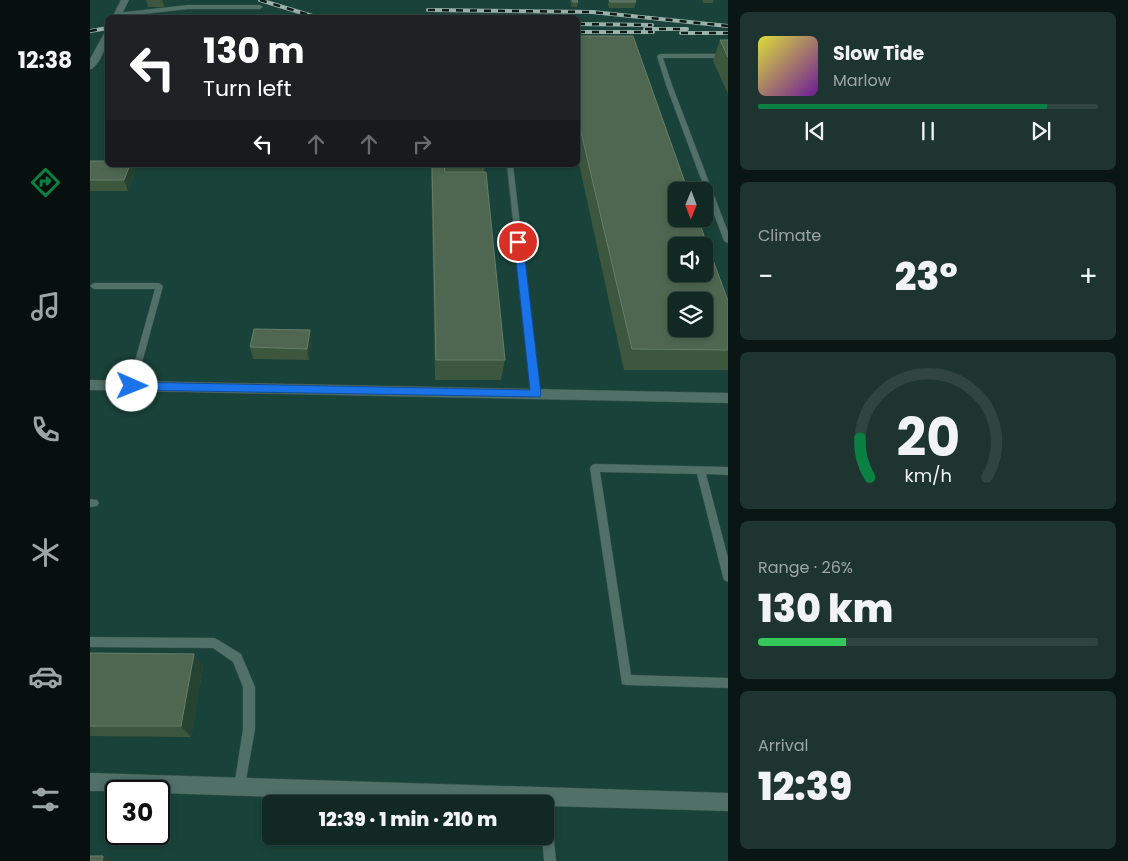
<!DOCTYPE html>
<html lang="en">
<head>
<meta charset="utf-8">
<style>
	body { margin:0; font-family:Poppins,sans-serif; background:#1e3430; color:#f1f3f6; height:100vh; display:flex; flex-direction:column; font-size:19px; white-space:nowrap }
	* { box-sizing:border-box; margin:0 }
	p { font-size:16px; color:#9ca6a6 }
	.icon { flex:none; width:28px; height:28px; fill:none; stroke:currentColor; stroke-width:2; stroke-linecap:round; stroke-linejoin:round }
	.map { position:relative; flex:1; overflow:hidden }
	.drawer { display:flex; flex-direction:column; gap:12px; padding:12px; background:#091613; width:400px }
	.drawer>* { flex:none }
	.top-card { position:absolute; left:15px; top:15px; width:475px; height:152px; border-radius:8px; box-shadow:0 2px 8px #0003,0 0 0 1px #304441; background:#202124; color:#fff; overflow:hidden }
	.needle { width:32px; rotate:181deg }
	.buttons { position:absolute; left:578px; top:182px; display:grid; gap:10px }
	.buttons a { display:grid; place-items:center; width:45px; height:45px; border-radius:8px; background:#112823; box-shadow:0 2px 8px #0003,0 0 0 1px #304441; font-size:25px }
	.speed { position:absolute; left:15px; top:780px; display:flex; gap:10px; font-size:25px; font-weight:700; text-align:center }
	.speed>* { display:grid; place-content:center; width:65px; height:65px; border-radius:50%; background:#112823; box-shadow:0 2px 8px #0003,0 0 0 1px #304441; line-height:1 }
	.speed .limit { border:2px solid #111; border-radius:8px; background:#fff; color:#111 }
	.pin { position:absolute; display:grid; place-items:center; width:42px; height:42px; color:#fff; margin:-21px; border:2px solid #fff; border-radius:50%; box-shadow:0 1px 5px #0007 }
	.me { position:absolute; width:55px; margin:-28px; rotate:91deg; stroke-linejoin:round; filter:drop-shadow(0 0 4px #0008) }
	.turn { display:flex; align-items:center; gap:18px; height:105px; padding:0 15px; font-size:22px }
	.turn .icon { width:65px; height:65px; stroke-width:2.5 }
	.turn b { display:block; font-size:35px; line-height:42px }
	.lanes { display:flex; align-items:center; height:48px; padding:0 15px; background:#0003; justify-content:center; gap:25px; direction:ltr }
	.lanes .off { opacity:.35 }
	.big { font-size:38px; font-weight:800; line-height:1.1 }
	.drawer .card { flex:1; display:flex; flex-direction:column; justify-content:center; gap:8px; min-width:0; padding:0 18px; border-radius:8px; background:#1e3430 }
	.drawer .dial { align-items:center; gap:0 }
	.dial svg { height:130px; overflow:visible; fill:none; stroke:#304441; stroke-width:7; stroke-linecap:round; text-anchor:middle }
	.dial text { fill:#f1f3f6; stroke:none }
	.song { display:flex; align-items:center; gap:15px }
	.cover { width:60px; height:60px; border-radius:8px; background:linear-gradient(135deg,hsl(60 70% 55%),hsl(280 70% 35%)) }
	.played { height:5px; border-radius:2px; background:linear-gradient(90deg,#0b8043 85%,#304441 85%) }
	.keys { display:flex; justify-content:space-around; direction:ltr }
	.heat { display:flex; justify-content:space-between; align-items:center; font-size:28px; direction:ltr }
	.charge { height:8px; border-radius:4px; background:linear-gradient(90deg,#34c759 26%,#304441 0) }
	.trip { position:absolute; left:172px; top:795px; width:292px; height:50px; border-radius:8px; background:#112823; box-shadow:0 2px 8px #0003,0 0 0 1px #304441; font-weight:800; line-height:50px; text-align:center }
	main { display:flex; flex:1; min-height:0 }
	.tab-bar { display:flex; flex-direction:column; width:90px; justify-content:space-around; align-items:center; background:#07100e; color:#9ca6a6 }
	.tab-bar .icon { width:35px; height:35px }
	.tab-bar .on { color:#0b8043 }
	.tab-bar b { font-size:22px; color:#f1f3f6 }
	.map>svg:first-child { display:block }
	.built { fill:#19433a; fill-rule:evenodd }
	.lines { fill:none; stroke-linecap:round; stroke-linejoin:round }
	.service-casing { stroke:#37514b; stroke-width:1 }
	.minor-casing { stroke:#37514b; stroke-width:1 }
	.service { fill:#507068; fill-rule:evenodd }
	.minor { fill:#507068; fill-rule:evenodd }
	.rail-casing { stroke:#9bb1ac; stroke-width:4 }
	.rail { stroke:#0d1a17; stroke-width:2.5; stroke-dasharray:7; stroke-linecap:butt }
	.wall { fill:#3d563e }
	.shaded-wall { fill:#264230 }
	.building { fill:#4f6751; stroke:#667e6a; fill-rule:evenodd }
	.route { fill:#1a73e8; stroke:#114b97 }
</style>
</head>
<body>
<main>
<nav class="tab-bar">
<b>12:38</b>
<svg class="icon on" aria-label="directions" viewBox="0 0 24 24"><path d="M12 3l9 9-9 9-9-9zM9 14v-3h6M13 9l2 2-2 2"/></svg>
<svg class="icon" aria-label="music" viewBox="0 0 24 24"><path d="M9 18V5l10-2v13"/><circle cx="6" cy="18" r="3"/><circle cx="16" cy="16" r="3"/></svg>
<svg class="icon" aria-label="phone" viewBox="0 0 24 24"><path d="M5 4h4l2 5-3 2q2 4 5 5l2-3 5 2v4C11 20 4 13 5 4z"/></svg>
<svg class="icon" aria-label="climate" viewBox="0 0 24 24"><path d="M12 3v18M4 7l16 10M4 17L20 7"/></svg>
<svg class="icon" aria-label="car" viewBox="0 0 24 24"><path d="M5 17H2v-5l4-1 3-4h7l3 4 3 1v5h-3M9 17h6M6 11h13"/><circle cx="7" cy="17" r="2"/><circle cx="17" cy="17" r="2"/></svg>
<svg class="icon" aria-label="filters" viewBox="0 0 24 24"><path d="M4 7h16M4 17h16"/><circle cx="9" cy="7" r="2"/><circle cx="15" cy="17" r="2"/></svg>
</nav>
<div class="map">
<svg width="638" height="861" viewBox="0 0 638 861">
	<rect width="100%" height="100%" fill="#17362f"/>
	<path class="built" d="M0,0H638V861H0ZM18,18H488V165H18ZM586,191H614V219H586ZM586,246H614V274H586ZM586,301H614V329H586ZM26,791H69V834H26ZM181,804H456V836H181Z"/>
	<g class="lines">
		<defs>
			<g id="service">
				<path d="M98,5H170L173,7L170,9H98L27,17L24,15L27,13Z"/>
				<path d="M638,54V58H573L582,85L638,232V243L634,241L576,85L567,56L570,54Z"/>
				<path d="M417,165H423L450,394L446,397L442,394Z"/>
				<path d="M4,283H69L73,286L45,388H39L38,386L65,289H4L0,286Z"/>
				<path d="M505,464L638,467V475L616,474L638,558V582L634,580L633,577L607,474L510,472L541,675L638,678V688L536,685L532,684L500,468L502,465Z"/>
				<path d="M0,499L7,500L9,503L7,506L0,507Z"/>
				<path d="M0,637L125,638L151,654L165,687V729L154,791L150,793L146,791L144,787L153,729V687L143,662L123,648L0,647Z"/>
				<path d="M456,812L460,814L462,818L466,861H454L452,836H456Z"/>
			</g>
			<g id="minor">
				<path d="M31,0H39L30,18H22Z"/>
				<path d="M15,32H18C18,43 11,64 0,70V59Z"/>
				<path d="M0,380L638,393V403L0,390Z"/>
				<path d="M0,773L638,793V811L456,806V804H394L69,793V791H0Z"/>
			</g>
		</defs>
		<use href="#service" class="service-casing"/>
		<use href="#minor" class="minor-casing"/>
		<use href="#service" class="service"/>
		<use href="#minor" class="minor"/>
		<defs>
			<g id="rail">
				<path d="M170,0L229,18"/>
				<path d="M338,10L502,12L638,26"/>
				<path d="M488,24L562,25"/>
				<path d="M555,29H597"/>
				<path d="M0,31L18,28"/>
				<path d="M488,32H563"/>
				<path d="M591,33H638"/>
			</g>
		</defs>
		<use href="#rail" class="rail-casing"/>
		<use href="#rail" class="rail"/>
	</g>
	<g class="wall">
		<path d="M56,0H77L74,7H58Z"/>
		<path d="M480,0H487L488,2L487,7H482Z"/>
		<path d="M519,0H545L546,2L544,8H519L518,5Z"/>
		<path d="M612,0H624L623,3H613Z"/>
		<path d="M488,36L638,301V370H534L488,159Z"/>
		<path d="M630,40H638V94L623,61Z"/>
		<path d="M0,161L18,165H43L45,173L38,191H0Z"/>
		<path d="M341,165H395L394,172L415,360L411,380H345Z"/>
		<path d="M222,341L219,360L163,359L160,347Z"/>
		<path d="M0,653L104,654L113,667L101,737L0,736Z"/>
	</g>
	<g class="shaded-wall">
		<path d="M72,0H77L74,7Z"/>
		<path d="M40,165H43L45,173L38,191L34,180Z"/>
		<path d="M220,330L222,341L219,360L217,349Z"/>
		<path d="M104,654L113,667L101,737L91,726Z"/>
		<path d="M13,856L22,859L21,861H12Z"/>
	</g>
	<g class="building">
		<path d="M482,0H487L488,2H483Z"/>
		<path d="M519,0H545L546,2H520Z"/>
		<path d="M488,36H543L598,191H586V219H608L638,301V350L542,349L488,119ZM586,246H614V274H586ZM586,301H614V329H586Z"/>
		<path d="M630,40H638V57Z"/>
		<path d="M0,161H18V165H40L34,180H0Z"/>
		<path d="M342,165H354L355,172H396L415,360H346Z"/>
		<path d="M164,329L220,330L217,349L160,347Z"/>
		<path d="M0,653L104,654L91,726H0Z"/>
		<path d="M0,856H13L12,861H0Z"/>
	</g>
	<path class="route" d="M428,238L433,242L451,394L450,397L42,390L36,386L42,382L440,390L424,242Z"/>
</svg>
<div class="buttons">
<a><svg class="needle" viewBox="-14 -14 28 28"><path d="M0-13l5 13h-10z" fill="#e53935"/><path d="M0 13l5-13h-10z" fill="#9ca6a6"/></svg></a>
<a><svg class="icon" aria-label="sound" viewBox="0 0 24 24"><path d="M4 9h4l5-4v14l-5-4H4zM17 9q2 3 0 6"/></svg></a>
<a><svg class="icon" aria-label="layers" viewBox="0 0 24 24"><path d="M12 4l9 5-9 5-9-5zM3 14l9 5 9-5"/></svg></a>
</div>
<div class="speed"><div class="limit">30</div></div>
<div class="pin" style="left:428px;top:242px;background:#d93025"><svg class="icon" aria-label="arrive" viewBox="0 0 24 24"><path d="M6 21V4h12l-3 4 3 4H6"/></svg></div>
<svg class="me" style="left:42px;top:386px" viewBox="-20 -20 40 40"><circle r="19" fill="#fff"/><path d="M0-13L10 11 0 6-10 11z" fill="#1a73e8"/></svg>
<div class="trip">12:39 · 1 min · 210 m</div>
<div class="top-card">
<div class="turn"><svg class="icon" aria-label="left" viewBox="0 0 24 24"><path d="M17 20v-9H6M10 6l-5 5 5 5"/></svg><div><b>130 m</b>Turn left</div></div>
<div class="lanes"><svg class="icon" aria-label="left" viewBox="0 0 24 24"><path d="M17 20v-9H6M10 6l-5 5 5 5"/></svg><svg class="icon off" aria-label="ahead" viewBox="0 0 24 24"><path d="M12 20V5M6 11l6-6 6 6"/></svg><svg class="icon off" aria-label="ahead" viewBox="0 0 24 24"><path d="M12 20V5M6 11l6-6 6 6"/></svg><svg class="icon off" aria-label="right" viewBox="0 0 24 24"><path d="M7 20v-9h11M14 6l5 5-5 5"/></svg></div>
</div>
</div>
<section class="drawer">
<div class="card">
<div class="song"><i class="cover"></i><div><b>Slow Tide</b><p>Marlow</p></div></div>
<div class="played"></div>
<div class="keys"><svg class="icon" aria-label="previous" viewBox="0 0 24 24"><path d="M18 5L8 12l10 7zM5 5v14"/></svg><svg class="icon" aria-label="pause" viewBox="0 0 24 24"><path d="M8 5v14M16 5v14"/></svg><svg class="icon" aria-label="next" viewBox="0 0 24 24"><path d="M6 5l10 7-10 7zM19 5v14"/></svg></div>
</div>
<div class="card"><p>Climate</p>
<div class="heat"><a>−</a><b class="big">23°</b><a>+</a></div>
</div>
<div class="card dial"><svg viewBox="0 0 100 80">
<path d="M14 69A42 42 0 1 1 86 69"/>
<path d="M14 69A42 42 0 0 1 8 45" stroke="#0b8043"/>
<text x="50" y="56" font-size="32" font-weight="700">20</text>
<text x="50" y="72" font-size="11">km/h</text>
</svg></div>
<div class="card"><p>Range · 26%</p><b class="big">130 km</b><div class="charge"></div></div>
<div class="card"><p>Arrival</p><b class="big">12:39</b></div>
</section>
</main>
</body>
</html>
